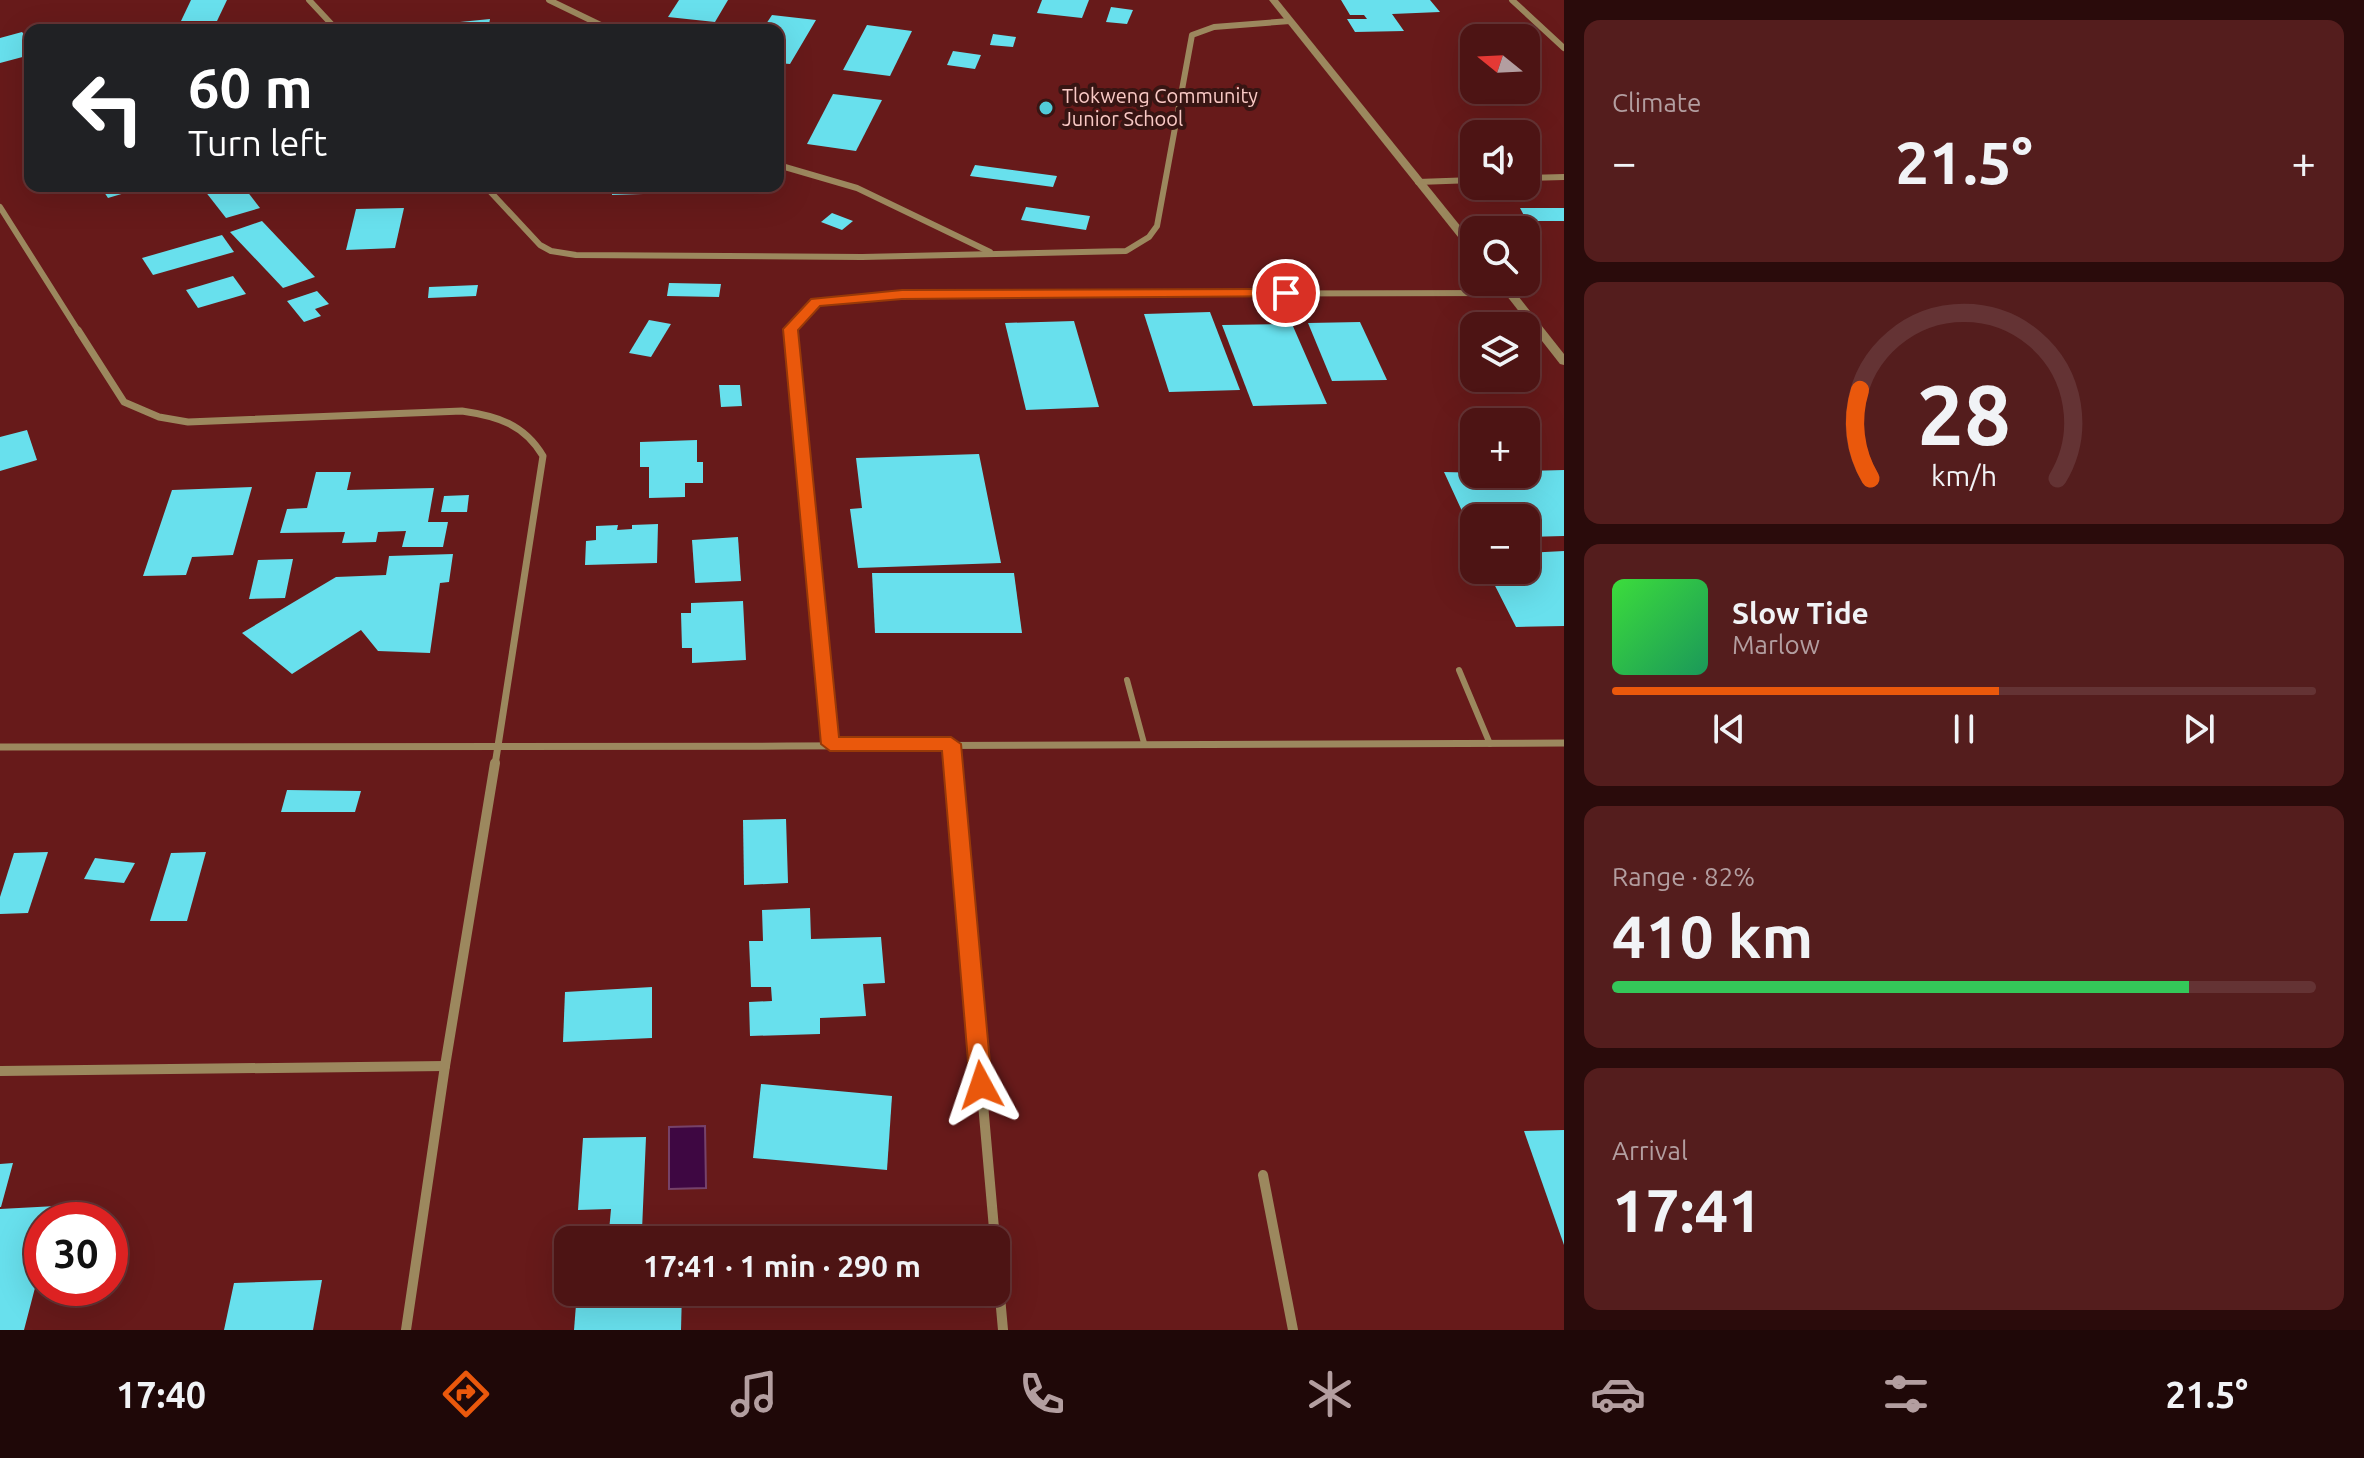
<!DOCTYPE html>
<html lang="en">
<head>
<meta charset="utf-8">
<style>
	body { margin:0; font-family:Ubuntu,sans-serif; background:#541d1d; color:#f1f3f6; height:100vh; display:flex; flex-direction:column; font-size:30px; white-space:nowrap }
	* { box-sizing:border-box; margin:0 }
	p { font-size:26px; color:#b39ea0 }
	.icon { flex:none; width:44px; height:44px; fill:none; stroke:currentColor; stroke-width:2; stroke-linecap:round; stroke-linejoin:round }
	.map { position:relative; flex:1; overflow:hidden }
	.panel { display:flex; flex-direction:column; gap:20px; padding:20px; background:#2a0b0b; width:800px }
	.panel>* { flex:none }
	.guide { position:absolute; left:24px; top:24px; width:760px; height:168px; border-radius:16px; box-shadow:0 8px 32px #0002,0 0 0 2px #643334; background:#202124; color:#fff; overflow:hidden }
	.needle { width:52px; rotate:288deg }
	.fabs { position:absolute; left:1460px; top:24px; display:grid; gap:16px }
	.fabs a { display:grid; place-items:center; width:80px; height:80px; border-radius:16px; background:#4d1414; box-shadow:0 8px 32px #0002,0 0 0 2px #643334; font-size:40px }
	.speed { position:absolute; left:24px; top:1202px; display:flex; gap:16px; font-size:40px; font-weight:700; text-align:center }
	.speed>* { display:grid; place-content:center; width:104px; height:104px; border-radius:50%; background:#4d1414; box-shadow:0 8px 32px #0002,0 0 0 2px #643334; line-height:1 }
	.speed .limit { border:12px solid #d22; background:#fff; color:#111 }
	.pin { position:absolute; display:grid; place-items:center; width:68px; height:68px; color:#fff; margin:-34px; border:4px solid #fff; border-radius:50%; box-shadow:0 2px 8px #0007 }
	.me { position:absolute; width:88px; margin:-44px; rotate:355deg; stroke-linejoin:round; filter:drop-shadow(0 0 6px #0008) }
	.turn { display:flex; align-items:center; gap:28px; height:168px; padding:0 32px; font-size:36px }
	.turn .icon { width:104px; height:104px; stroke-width:2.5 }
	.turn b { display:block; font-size:56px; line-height:68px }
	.big { font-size:60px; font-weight:700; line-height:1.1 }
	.panel .widget { flex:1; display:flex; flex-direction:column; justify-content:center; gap:12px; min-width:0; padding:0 28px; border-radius:16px; background:#541d1d }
	.panel .dial { align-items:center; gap:0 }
	.dial svg { height:208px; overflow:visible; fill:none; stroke:#643334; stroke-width:7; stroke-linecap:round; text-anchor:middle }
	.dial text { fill:#f1f3f6; stroke:none }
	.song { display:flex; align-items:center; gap:24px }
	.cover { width:96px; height:96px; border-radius:12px; background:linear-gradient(135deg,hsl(120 70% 55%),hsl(150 70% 35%)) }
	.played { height:8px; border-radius:4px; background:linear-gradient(90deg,#ea580c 55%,#643334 55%) }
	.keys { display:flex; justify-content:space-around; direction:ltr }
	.heat { display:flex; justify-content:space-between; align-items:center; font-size:44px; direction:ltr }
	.charge { height:12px; border-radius:6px; background:linear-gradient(90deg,#34c759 82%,#643334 0) }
	.trip { position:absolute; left:554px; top:1226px; width:456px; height:80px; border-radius:16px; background:#4d1414; box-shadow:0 8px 32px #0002,0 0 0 2px #643334; font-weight:700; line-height:80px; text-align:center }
	.tabs { display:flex; height:128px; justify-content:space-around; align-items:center; background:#1f0808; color:#b39ea0 }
	.tabs .icon { width:56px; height:56px }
	.tabs .on { color:#ea580c }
	.tabs b { font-size:36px; color:#f1f3f6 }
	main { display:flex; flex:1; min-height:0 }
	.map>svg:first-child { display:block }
	.water { fill:#3e0742; stroke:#76426a; stroke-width:2 }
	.building { fill:#68e0ed }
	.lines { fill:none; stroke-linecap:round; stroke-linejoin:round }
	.service { stroke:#9c885e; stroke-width:6 }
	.minor-far2 { stroke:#9c885e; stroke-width:6 }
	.minor-far1 { stroke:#9c885e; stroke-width:7 }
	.minor { stroke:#9c885e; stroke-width:10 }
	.tertiary { fill:#9c885e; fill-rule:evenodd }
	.route { fill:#ea580c; stroke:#983908; stroke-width:2 }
	.poi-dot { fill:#52cbd8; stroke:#371513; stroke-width:3 }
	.labels { text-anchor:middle; stroke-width:8; stroke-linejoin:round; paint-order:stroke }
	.far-poi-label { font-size:20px; fill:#facac6; stroke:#371513; text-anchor:start }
</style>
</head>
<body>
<main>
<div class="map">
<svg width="1564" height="1330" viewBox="0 0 1564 1330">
	<rect width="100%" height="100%" fill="#671a1a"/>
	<path class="water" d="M705,1126L706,1188L669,1189V1127Z"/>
	<g class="building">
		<path d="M191,0H227L217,21H181Z"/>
		<path d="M679,0H728L715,22L668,17Z"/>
		<path d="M1042,0H1089L1082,18L1037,13Z"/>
		<path d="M1341,0H1430L1440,12L1392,14L1404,31L1355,32L1347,19H1367L1364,15H1350Z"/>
		<path d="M1111,7L1133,10L1127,24L1106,22Z"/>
		<path d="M772,15L816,20L790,64L778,63V30H762Z"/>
		<path d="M490,19L488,30H449L450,23Z"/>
		<path d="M867,25L912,31L890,76L843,70Z"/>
		<path d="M22,32L30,41L22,43L30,55L0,63V38Z"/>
		<path d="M993,34L1016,37L1013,47L990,45Z"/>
		<path d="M953,51L981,55L975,69L947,65Z"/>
		<path d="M833,94L882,100L856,151L807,144Z"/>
		<path d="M975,165L1057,176L1053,187L970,176Z"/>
		<path d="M100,186H145V187L108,198Z"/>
		<path d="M201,186H243L260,208L226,218Z"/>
		<path d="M599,186H643V194L612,195V190L599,191Z"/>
		<path d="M1026,207L1090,216L1086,230L1021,220Z"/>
		<path d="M404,208L395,248L346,250L356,209Z"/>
		<path d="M1520,208H1564V221H1527Z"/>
		<path d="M832,213L853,221L842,230L821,222Z"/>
		<path d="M262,221L315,277L283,288L230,232Z"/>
		<path d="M222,235L234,252L153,275L142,258Z"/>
		<path d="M233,276L246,294L198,308L186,290Z"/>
		<path d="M669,283L721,284L719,297L667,296Z"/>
		<path d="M478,285L476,296L428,298L429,287Z"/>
		<path d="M317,291L329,304L315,309L321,316L304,322L287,301Z"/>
		<path d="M1210,312L1240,390L1169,392L1144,314Z"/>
		<path d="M649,320L671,324L651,357L629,353Z"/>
		<path d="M1074,321L1099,407L1026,410L1005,323Z"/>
		<path d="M1360,322L1387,380L1332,381L1308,323Z"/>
		<path d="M1292,324L1327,404L1253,406L1222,325Z"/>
		<path d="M719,385H740L742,406L721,407Z"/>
		<path d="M27,430L37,460L0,471V437Z"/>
		<path d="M697,440V462H703V483H685V497L649,498V467H640V442Z"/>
		<path d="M979,454L1001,563L858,568L850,509L862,508L856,458Z"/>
		<path d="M1564,470V536L1526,537V518H1474V537L1444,472L1526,474V471Z"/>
		<path d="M316,472H351L347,490L434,488L428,522H448L443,547H402L406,531L378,532L376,542L342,543L345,532L280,533L287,509L307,508Z"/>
		<path d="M252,487L233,555L192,557L186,575L143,576L172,490Z"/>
		<path d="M469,495L467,512H441L444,496Z"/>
		<path d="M658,524L657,563L585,565L586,541L596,540V526L618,525L617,530L632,529V525Z"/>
		<path d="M738,537L741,581L695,583L692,540Z"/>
		<path d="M1564,551V626L1516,627L1487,570H1526V553Z"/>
		<path d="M453,554L449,582L440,583L430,653L378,651L361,630L292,674L242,633L336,577L386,575L389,556Z"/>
		<path d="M293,559L285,598L249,599L258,560Z"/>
		<path d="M872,573H1014L1022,633H875Z"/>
		<path d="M743,601L746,660L692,663V648H682L681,613H691V603Z"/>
		<path d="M287,790L361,791L355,812H281Z"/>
		<path d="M786,819L788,883L744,885L743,820Z"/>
		<path d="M48,852L28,913L0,914V897L14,853Z"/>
		<path d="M206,852L187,921H150L171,853Z"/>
		<path d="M95,858L135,863L124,883L84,879Z"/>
		<path d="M810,908L811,939L881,937L885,983L863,984L866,1016L820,1018V1034L750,1036L749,1002L772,1001L771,987H751L749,941H763L762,910Z"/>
		<path d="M652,987V1038L563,1042L565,992Z"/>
		<path d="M761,1084L892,1096L887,1170L753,1158Z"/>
		<path d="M1564,1130V1245L1524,1131Z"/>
		<path d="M646,1137L642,1230L609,1231L611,1209L578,1210L583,1138Z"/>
		<path d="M13,1163L1,1207H0V1164Z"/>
		<path d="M56,1206L53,1220H42V1261L24,1330H0V1209Z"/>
		<path d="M322,1280L313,1330H224L234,1283Z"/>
		<path d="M577,1292H682L681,1330H574Z"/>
	</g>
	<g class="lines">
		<g class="service">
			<path d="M1459,670L1490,744"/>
			<path d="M1127,680L1144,743"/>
		</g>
		<g class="minor-far2">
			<path d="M309,0L337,30"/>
			<path d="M549,0L611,30"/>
			<path d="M1512,0L1564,48"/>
			<path d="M778,165L857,188L990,252"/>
			<path d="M1526,178L1564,177"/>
			<path d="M1418,182L1474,180"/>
			<path d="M485,186L540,245L551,251L576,255L862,257L1126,251L1149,237L1157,226L1192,35L1214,27L1290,21"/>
			<path d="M0,207L79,332"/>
			<path d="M791,332L816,302L902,294L1510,293"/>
		</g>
		<g class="minor-far1">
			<path d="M78,330L124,402L159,417L188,422L462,411C497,416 524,424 543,456L495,765"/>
			<path d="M791,330L830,744"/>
			<path d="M951,744L953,765"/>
			<path d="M0,747C521,749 1043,744 1564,743"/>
		</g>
		<g class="minor">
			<path d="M953,763L995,1240"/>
			<path d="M0,1071L445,1066"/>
			<path d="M1263,1175L1293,1330"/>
			<path d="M996,1252L1003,1330"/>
			<path d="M406,1330L445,1066L495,763"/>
		</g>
		<g class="tertiary">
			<path d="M1269,0H1278L1474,243V253L1470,252Z"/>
			<path d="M1496,282H1507L1564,354V365L1560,364Z"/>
		</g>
	</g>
	<path class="route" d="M1286,289L1293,293L1291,296L902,299L820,306L798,330L839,737H951L961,744L992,1085L989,1092L981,1095L973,1092L970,1085L942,751H830L821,744L783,329L811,299L902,290Z"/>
	<circle class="poi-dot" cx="1046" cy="108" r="8"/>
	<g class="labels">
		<g class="far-poi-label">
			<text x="1062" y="103">Tlokweng Community<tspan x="1062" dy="23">Junior School</tspan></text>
		</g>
	</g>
</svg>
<div class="fabs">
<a><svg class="needle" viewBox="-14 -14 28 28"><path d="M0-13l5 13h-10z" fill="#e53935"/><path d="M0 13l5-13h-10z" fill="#b39ea0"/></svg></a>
<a><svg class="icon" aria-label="sound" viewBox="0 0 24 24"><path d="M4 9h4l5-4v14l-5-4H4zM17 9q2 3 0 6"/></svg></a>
<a><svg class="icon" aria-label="search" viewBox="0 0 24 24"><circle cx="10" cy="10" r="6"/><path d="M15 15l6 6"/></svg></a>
<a><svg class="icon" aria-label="layers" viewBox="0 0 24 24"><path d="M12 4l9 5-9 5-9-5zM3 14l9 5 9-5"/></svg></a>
<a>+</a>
<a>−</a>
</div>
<div class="speed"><div class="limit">30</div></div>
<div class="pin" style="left:1286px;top:293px;background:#d93025"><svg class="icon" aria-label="arrive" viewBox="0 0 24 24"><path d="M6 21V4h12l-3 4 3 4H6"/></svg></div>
<svg class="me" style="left:981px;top:1085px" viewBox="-20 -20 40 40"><path d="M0-17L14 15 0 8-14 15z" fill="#ea580c" stroke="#fff" stroke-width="4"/></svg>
<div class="trip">17:41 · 1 min · 290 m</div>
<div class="guide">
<div class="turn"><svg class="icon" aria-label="left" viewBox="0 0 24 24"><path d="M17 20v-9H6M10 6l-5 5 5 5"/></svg><div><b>60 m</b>Turn left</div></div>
</div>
</div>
<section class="panel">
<div class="widget"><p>Climate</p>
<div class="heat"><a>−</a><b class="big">21.5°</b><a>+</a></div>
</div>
<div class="widget dial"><svg viewBox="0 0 100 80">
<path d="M14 69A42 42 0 1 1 86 69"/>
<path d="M14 69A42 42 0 0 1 10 35" stroke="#ea580c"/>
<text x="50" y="56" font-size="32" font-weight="700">28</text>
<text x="50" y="72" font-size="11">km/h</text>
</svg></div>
<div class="widget">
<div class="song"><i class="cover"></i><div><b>Slow Tide</b><p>Marlow</p></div></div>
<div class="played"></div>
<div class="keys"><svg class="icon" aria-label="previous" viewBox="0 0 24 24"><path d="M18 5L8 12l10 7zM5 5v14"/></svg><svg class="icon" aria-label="pause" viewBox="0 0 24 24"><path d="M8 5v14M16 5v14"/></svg><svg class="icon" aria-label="next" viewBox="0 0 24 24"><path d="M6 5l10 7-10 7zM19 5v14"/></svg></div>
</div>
<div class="widget"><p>Range · 82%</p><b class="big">410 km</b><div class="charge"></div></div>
<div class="widget"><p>Arrival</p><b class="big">17:41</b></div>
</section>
</main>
<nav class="tabs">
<b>17:40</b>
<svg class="icon on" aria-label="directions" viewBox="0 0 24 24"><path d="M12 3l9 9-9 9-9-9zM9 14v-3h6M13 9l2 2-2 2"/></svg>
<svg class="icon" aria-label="music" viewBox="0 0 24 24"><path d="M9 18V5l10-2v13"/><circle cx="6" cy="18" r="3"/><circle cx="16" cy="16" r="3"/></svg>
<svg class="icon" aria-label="phone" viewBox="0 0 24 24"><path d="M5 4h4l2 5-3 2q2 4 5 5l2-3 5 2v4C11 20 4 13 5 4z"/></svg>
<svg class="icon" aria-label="climate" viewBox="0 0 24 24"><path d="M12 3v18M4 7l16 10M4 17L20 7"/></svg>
<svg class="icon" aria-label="car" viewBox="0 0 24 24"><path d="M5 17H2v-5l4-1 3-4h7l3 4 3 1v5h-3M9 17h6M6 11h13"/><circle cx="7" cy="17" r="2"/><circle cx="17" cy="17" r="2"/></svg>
<svg class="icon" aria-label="filters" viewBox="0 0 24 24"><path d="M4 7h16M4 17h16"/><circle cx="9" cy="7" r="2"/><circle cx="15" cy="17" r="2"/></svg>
<b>21.5°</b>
</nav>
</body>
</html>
